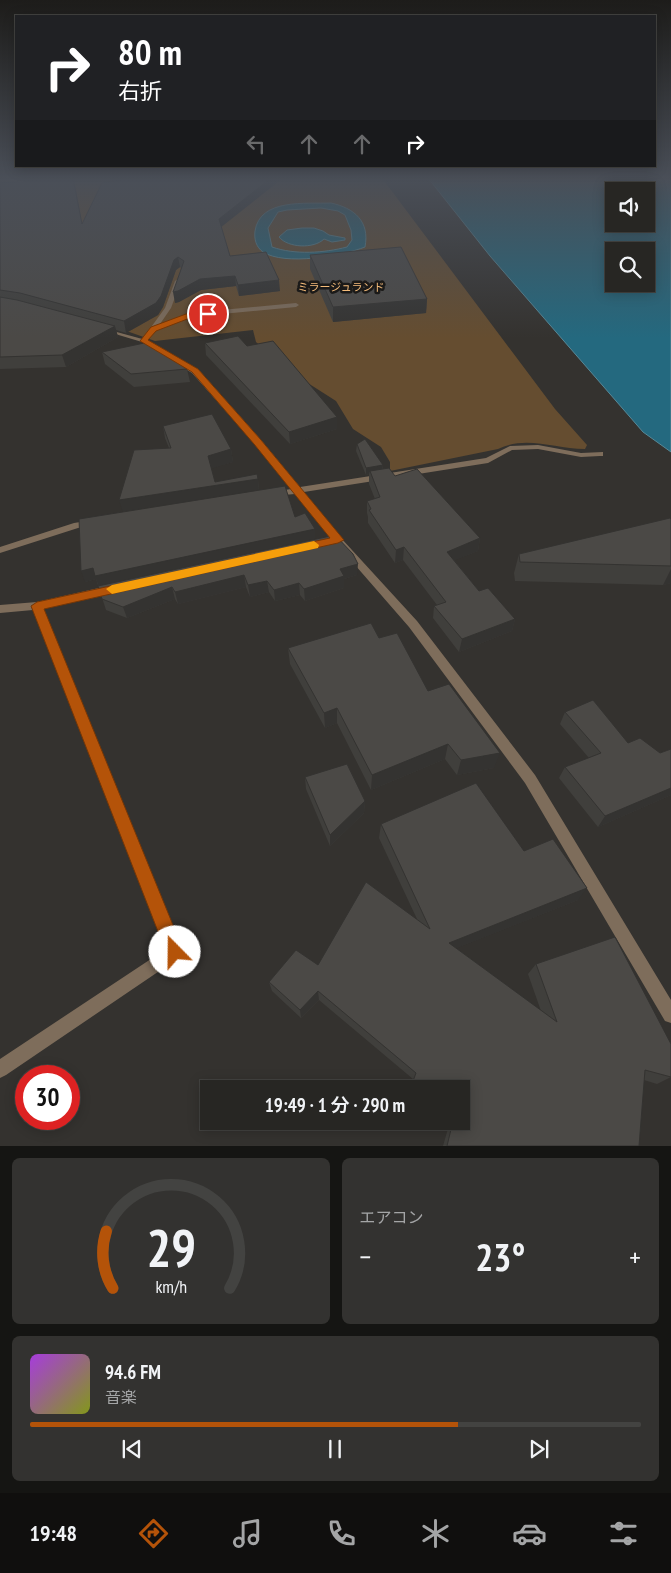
<!DOCTYPE html>
<html lang="ja">
<head>
<meta charset="utf-8">
<style>
	body { margin:0; font-family:"PT Sans Narrow","Noto Sans JP",sans-serif; background:#333230; color:#f1f3f6; height:100vh; display:flex; flex-direction:column; font-size:19px; white-space:nowrap }
	* { box-sizing:border-box; margin:0 }
	p { font-size:16px; color:#a4a5a6 }
	.icon { flex:none; width:28px; height:28px; fill:none; stroke:currentColor; stroke-width:2; stroke-linecap:round; stroke-linejoin:round }
	.map { position:relative; height:1146px; overflow:hidden }
	.details { display:flex; flex-direction:column; gap:12px; padding:12px; background:#151513; flex:1 }
	.details>* { flex:none }
	.top-card { position:absolute; left:15px; top:15px; width:641px; height:152px; border-radius:0px; box-shadow:0 2px 12px #0003,0 0 0 1px #434341; background:#202124; color:#fff; overflow:hidden }
	.tools { position:absolute; left:605px; top:182px; display:grid; gap:10px }
	.tools a { display:grid; place-items:center; width:50px; height:50px; border-radius:0px; background:#272623; box-shadow:0 2px 12px #0003,0 0 0 1px #434341; font-size:25px }
	.speed { position:absolute; left:15px; top:1065px; display:flex; gap:10px; font-size:25px; font-weight:700; text-align:center }
	.speed>* { display:grid; place-content:center; width:65px; height:65px; border-radius:50%; background:#272623; box-shadow:0 2px 12px #0003,0 0 0 1px #434341; line-height:1 }
	.speed .limit { border:8px solid #d22; background:#fff; color:#111 }
	.pin { position:absolute; display:grid; place-items:center; width:42px; height:42px; color:#fff; margin:-21px; border:2px solid #fff; border-radius:50%; box-shadow:0 1px 5px #0007 }
	.me { position:absolute; width:55px; margin:-28px; rotate:338deg; stroke-linejoin:round; filter:drop-shadow(0 0 4px #0008) }
	.turn { display:flex; align-items:center; gap:18px; height:105px; padding:0 20px; font-size:22px }
	.turn .icon { width:65px; height:65px; stroke-width:2.5 }
	.turn b { display:block; font-size:35px; line-height:42px }
	.lanes { display:flex; align-items:center; height:48px; padding:0 20px; background:#0003; justify-content:center; gap:25px; direction:ltr }
	.lanes .off { opacity:.35 }
	.big { font-size:38px; font-weight:600; line-height:1.1 }
	.details .widget { flex:1; display:flex; flex-direction:column; justify-content:center; gap:8px; min-width:0; padding:0 18px; border-radius:8px; background:#333230 }
	.details .dial { align-items:center; gap:0 }
	.dial svg { height:130px; overflow:visible; fill:none; stroke:#434341; stroke-width:7; stroke-linecap:round; text-anchor:middle }
	.dial text { fill:#f1f3f6; stroke:none }
	.song { display:flex; align-items:center; gap:15px }
	.cover { width:60px; height:60px; border-radius:8px; background:linear-gradient(135deg,hsl(280 70% 55%),hsl(70 70% 35%)) }
	.played { height:5px; border-radius:2px; background:linear-gradient(90deg,#b45309 70%,#434341 70%) }
	.keys { display:flex; justify-content:space-around; direction:ltr }
	.heat { display:flex; justify-content:space-between; align-items:center; font-size:28px; direction:ltr }
	.details .tiles { flex:1; display:grid; gap:12px; grid-template-columns:1fr 1fr }
	.widget:last-child { grid-column:span 2 }
	.trip { position:absolute; left:200px; top:1080px; width:270px; height:50px; border-radius:0px; background:#272623; box-shadow:0 2px 12px #0003,0 0 0 1px #434341; font-weight:600; line-height:50px; text-align:center }
	.tabs { display:flex; height:80px; justify-content:space-around; align-items:center; background:#100f0e; color:#a4a5a6 }
	.tabs .icon { width:35px; height:35px }
	.tabs .selected { color:#b45309 }
	.tabs b { font-size:22px; color:#f1f3f6 }
	.map>svg:first-child { display:block }
	.green { fill:#654d30 }
	.water { fill:#24697f; stroke:#588897; fill-rule:evenodd }
	.lines { fill:none; stroke-linecap:round; stroke-linejoin:round }
	.service { fill:#7e6d5b; fill-rule:evenodd }
	.minor { fill:#7e6d5b; fill-rule:evenodd }
	.wall { fill:#403f3c }
	.shaded-wall { fill:#343331 }
	.building { fill:#4b4946; stroke:#343331 }
	.route { fill:#b45309; stroke:#753606 }
	.slow { fill:#f59e0b }
	.labels { text-anchor:middle; stroke-width:5; stroke-linejoin:round; paint-order:stroke }
	.far-park-label { font-size:11px; fill:#f6bd7b; stroke:#1b1a19 }
</style>
</head>
<body>
<div class="map">
<svg width="671" height="1146" viewBox="0 0 671 1146">
	<rect width="100%" height="100%" fill="#34322f"/>
	<path class="green" d="M0,178H382L555,409L587,445L585,449C554,449 527,435 498,449L390,471V462L381,447L353,429L336,401L289,371L256,342L253,330L155,341L118,328L0,297Z"/>
	<g class="water">
		<path d="M428,178H671V452L643,432L490,256ZM614,191H646V224H614ZM646,251V284H614V251Z"/>
		<path d="M331,203C354,208 370,221 365,247C342,256 285,266 263,252C256,247 254,239 255,231C260,198 306,204 331,203ZM321,208L338,211L345,215L351,230L352,240L347,247C324,253 295,255 272,247L268,228L278,212L287,210Z"/>
		<path d="M302,228H314L323,231L329,235L345,238V240L332,242L324,239C314,249 288,248 279,237L287,230Z"/>
	</g>
	<g class="lines">
		<path class="service" d="M178,279L181,281L171,308L160,324L189,313L296,303L299,305L296,307L190,317L155,330L146,342H142L141,341L165,308L175,281Z"/>
		<g class="minor">
			<path d="M102,328L146,340L198,369L261,440L300,487L486,458L510,446L538,445L581,453L603,452V456H600L581,457L538,449L512,450L488,463L304,492L341,538L417,621L535,775L671,1000V1023L665,1021L525,783L409,627L335,542L295,494L272,496L271,494L272,492L291,489L255,444L192,373L142,342L102,330Z"/>
			<path d="M93,520L98,523L96,525L78,528L0,553V547L74,523Z"/>
			<path d="M112,585L116,586L117,589L116,592L43,609L183,952L180,957L6,1075L0,1078V1059L166,949L33,610L0,613V605L37,602Z"/>
		</g>
	</g>
	<g class="wall">
		<path d="M0,183L75,185L82,224L221,227L230,256L280,291L239,296L236,286L201,290L179,302L175,303L181,268L180,267L176,270L163,307L158,315L126,333L116,330L118,337L66,367L0,369Z"/>
		<path d="M310,255L427,299L426,313L333,322L310,269Z"/>
		<path d="M205,343L247,346L337,417V429L290,444L206,355Z"/>
		<path d="M102,352L187,369L190,382L134,387L105,364Z"/>
		<path d="M163,426L231,449L233,462L211,468L215,482L258,479L259,490L295,517L315,529V539L357,575L344,579V588L305,601L300,595L275,601L269,592L250,597L246,587L178,604L175,599L127,618L106,610L96,579L85,582L123,512L169,448L165,438Z"/>
		<path d="M357,444L383,465V469L395,476L480,538L478,551L454,560L479,591L515,619L512,631L459,652L433,618L434,606L437,605L403,560L395,563L368,523V517L367,513V501L375,499L369,484V474L366,475L356,451Z"/>
		<path d="M671,519V583L663,585L515,581L514,573L519,554Z"/>
		<path d="M379,638L428,691L494,768L457,775L445,759L371,790L337,723L325,728L290,664L288,648Z"/>
		<path d="M565,712L628,743L660,753L671,749V795L598,827L559,778L565,767L589,758L560,724Z"/>
		<path d="M305,777L365,801L364,813L330,846L306,789Z"/>
		<path d="M381,824L524,851L578,900L456,948L541,1011L528,974L536,964L671,1077L657,1084L644,1080L639,1146H443L449,1125L442,1121H461V1089H409L413,1079L319,1000L301,1018L272,991L269,982L318,965L417,919L379,838Z"/>
	</g>
	<g class="shaded-wall">
		<path d="M271,178H283L220,228L219,219Z"/>
		<path d="M178,257L180,267L176,270L163,307L158,315L126,333L124,321L174,260Z"/>
		<path d="M235,276L236,286L201,290L179,302L175,303L173,292L200,279Z"/>
		<path d="M279,280L280,291L239,296L238,285Z"/>
		<path d="M427,299L426,313L333,322V307Z"/>
		<path d="M115,326L118,337L66,367L62,355Z"/>
		<path d="M337,417V429L290,444L289,432Z"/>
		<path d="M231,449L233,462L210,469L208,456Z"/>
		<path d="M383,465L382,472L370,471L369,474L366,475V468Z"/>
		<path d="M258,479L259,491L123,513L119,500Z"/>
		<path d="M315,529V540L99,587L96,579L85,582L81,571L93,568Z"/>
		<path d="M480,538L478,551L445,564L447,552Z"/>
		<path d="M404,547L403,560L395,563L396,550Z"/>
		<path d="M358,564L357,575L344,579V588L305,601L304,589L340,569Z"/>
		<path d="M671,569V583L663,585Z"/>
		<path d="M244,575L246,587L178,604L175,592Z"/>
		<path d="M267,581L269,592L250,597L248,585Z"/>
		<path d="M299,583L300,595L275,601L274,590Z"/>
		<path d="M172,587L175,599L127,618L123,607Z"/>
		<path d="M515,619L512,631L459,652L462,639Z"/>
		<path d="M337,708V723L325,728L324,713Z"/>
		<path d="M448,744L445,759L371,790L372,775Z"/>
		<path d="M500,753L494,768L457,775L461,760Z"/>
		<path d="M671,788V795L598,827L605,816Z"/>
		<path d="M365,801L364,813L330,846V835Z"/>
		<path d="M587,888L578,900L444,953L449,943Z"/>
		<path d="M318,991L319,1000L301,1018L300,1010Z"/>
	</g>
	<g class="building">
		<path d="M57,178H73L82,224L102,183L134,178H271L219,219L230,256L266,252L279,280L238,285L235,276L200,279L178,291L173,292L184,261L178,257L174,260L161,296L156,303L124,321L20,293L0,290V183Z"/>
		<path d="M401,247L427,299L333,307L310,255Z"/>
		<path d="M0,297L17,300L115,326L62,355L0,357Z"/>
		<path d="M238,336L247,346L273,341L337,417L289,432L205,343Z"/>
		<path d="M149,342L187,369L131,374L102,352Z"/>
		<path d="M212,414L231,449L208,456L215,482L257,474L258,479L119,500L134,450L171,448L163,426Z"/>
		<path d="M365,439L383,465L366,468L357,444Z"/>
		<path d="M389,468L395,476L417,469L480,538L447,552L479,591L488,588L515,619L462,639L434,606L446,602L404,547L396,550L369,510L371,509L367,501L380,497L370,471Z"/>
		<path d="M285,486L295,517L305,513L315,529L95,576L93,568L81,571L79,519Z"/>
		<path d="M670,518L671,519V566L520,562L519,554Z"/>
		<path d="M335,535L353,554L358,564L340,569L344,576L304,589L299,583L274,590L267,581L248,585L244,575L175,592L172,587L123,607L102,599L98,586Z"/>
		<path d="M371,623L379,638L397,633L428,691L449,684L500,753L461,760L448,744L372,775L337,708L324,713L288,648Z"/>
		<path d="M593,700L628,743L640,738L660,753L671,749V788L605,816L565,767L601,753L565,712Z"/>
		<path d="M347,764L365,801L330,835L305,777Z"/>
		<path d="M476,783L524,851L553,839L587,888L449,943L557,1022L536,964L615,937L671,1044V1077L645,1070L639,1146H447L453,1121H461V1089H410L416,1073L318,991L300,1010L269,982L296,950L318,965L366,882L430,929L381,824Z"/>
	</g>
	<linearGradient id="sky" x2="0" y2="1"><stop stop-color="#1d1c1a"/><stop offset="0.53" stop-color="#4a4f58"/><stop offset="1" stop-color="#4a4f58" stop-opacity="0"/></linearGradient>
	<rect width="671" height="338" fill="url(#sky)"/>
	<path class="route" d="M208,311L212,314L211,315L190,318L156,331L148,340L198,369L261,440L344,540L338,543L44,609L184,952L181,958L175,960L169,958L166,952L31,606L37,602L330,538L254,444L192,372L140,341L151,327L186,314Z"/>
	<path class="slow" d="M314,541L319,545L318,548L112,594L106,589L112,585Z"/>
	<g class="labels">
		<g class="far-park-label">
			<text x="341" y="291">ミラージュランド</text>
		</g>
	</g>
</svg>
<div class="tools">
<a><svg class="icon" aria-label="sound" viewBox="0 0 24 24"><path d="M4 9h4l5-4v14l-5-4H4zM17 9q2 3 0 6"/></svg></a>
<a><svg class="icon" aria-label="search" viewBox="0 0 24 24"><circle cx="10" cy="10" r="6"/><path d="M15 15l6 6"/></svg></a>
</div>
<div class="speed"><div class="limit">30</div></div>
<div class="pin" style="left:208px;top:314px;background:#d93025"><svg class="icon" aria-label="arrive" viewBox="0 0 24 24"><path d="M6 21V4h12l-3 4 3 4H6"/></svg></div>
<svg class="me" style="left:175px;top:952px" viewBox="-20 -20 40 40"><circle r="19" fill="#fff"/><path d="M0-13L10 11 0 6-10 11z" fill="#b45309"/></svg>
<div class="trip">19:49 · 1 分 · 290 m</div>
<div class="top-card">
<div class="turn"><svg class="icon" aria-label="right" viewBox="0 0 24 24"><path d="M7 20v-9h11M14 6l5 5-5 5"/></svg><div><b>80 m</b>右折</div></div>
<div class="lanes"><svg class="icon off" aria-label="left" viewBox="0 0 24 24"><path d="M17 20v-9H6M10 6l-5 5 5 5"/></svg><svg class="icon off" aria-label="ahead" viewBox="0 0 24 24"><path d="M12 20V5M6 11l6-6 6 6"/></svg><svg class="icon off" aria-label="ahead" viewBox="0 0 24 24"><path d="M12 20V5M6 11l6-6 6 6"/></svg><svg class="icon" aria-label="right" viewBox="0 0 24 24"><path d="M7 20v-9h11M14 6l5 5-5 5"/></svg></div>
</div>
</div>
<section class="details">
<div class="tiles">
<div class="widget dial"><svg viewBox="0 0 100 80">
<path d="M14 69A42 42 0 1 1 86 69"/>
<path d="M14 69A42 42 0 0 1 10 34" stroke="#b45309"/>
<text x="50" y="56" font-size="32" font-weight="700">29</text>
<text x="50" y="72" font-size="11">km/h</text>
</svg></div>
<div class="widget"><p>エアコン</p>
<div class="heat"><a>−</a><b class="big">23°</b><a>+</a></div>
</div>
<div class="widget">
<div class="song"><i class="cover"></i><div><b>94.6 FM</b><p>音楽</p></div></div>
<div class="played"></div>
<div class="keys"><svg class="icon" aria-label="previous" viewBox="0 0 24 24"><path d="M18 5L8 12l10 7zM5 5v14"/></svg><svg class="icon" aria-label="pause" viewBox="0 0 24 24"><path d="M8 5v14M16 5v14"/></svg><svg class="icon" aria-label="next" viewBox="0 0 24 24"><path d="M6 5l10 7-10 7zM19 5v14"/></svg></div>
</div>
</div>
</section>
<nav class="tabs">
<b>19:48</b>
<svg class="icon selected" aria-label="directions" viewBox="0 0 24 24"><path d="M12 3l9 9-9 9-9-9zM9 14v-3h6M13 9l2 2-2 2"/></svg>
<svg class="icon" aria-label="music" viewBox="0 0 24 24"><path d="M9 18V5l10-2v13"/><circle cx="6" cy="18" r="3"/><circle cx="16" cy="16" r="3"/></svg>
<svg class="icon" aria-label="phone" viewBox="0 0 24 24"><path d="M5 4h4l2 5-3 2q2 4 5 5l2-3 5 2v4C11 20 4 13 5 4z"/></svg>
<svg class="icon" aria-label="climate" viewBox="0 0 24 24"><path d="M12 3v18M4 7l16 10M4 17L20 7"/></svg>
<svg class="icon" aria-label="car" viewBox="0 0 24 24"><path d="M5 17H2v-5l4-1 3-4h7l3 4 3 1v5h-3M9 17h6M6 11h13"/><circle cx="7" cy="17" r="2"/><circle cx="17" cy="17" r="2"/></svg>
<svg class="icon" aria-label="filters" viewBox="0 0 24 24"><path d="M4 7h16M4 17h16"/><circle cx="9" cy="7" r="2"/><circle cx="15" cy="17" r="2"/></svg>
</nav>
</body>
</html>
